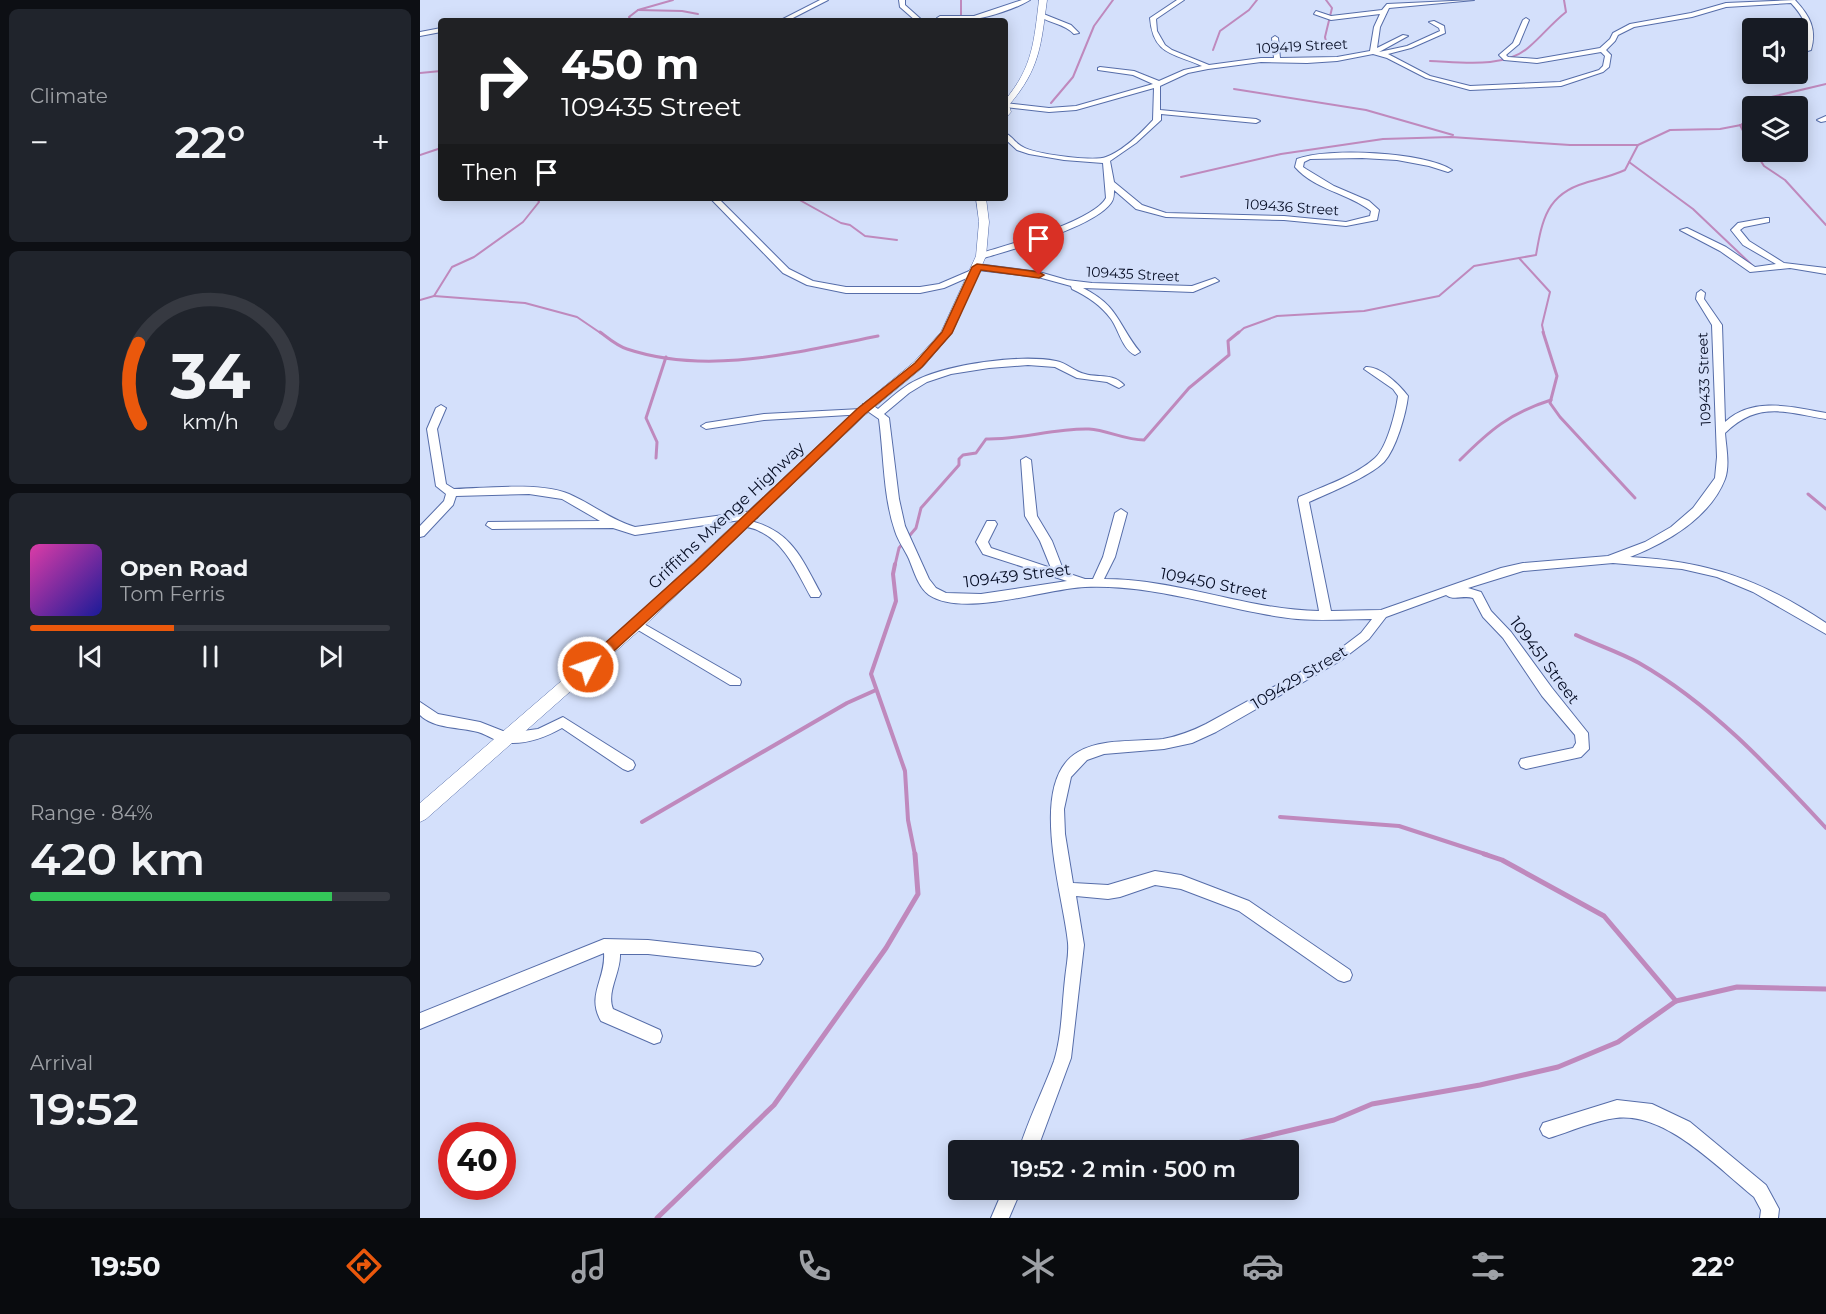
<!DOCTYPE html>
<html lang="en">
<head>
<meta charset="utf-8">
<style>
	body { margin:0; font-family:Montserrat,sans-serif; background:#20242c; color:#f1f3f6; height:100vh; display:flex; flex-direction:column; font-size:22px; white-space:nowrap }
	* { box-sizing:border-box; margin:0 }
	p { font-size:20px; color:#9ea1a6 }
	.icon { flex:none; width:33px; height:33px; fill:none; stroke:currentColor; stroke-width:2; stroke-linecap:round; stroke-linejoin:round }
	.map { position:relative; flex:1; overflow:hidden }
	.details { display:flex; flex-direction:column; gap:9px; padding:9px; background:#0d0f14; width:420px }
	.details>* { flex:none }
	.top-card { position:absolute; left:18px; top:18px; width:570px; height:183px; border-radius:6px; box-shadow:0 3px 15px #0003; background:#202124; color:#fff; overflow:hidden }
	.controls { position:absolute; left:1322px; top:18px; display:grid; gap:12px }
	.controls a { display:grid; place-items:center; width:66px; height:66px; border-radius:6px; background:#171b24; box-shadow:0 3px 15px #0003; font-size:30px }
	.speed { position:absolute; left:18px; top:1122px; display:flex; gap:12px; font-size:30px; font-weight:700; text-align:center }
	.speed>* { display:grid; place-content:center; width:78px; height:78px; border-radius:50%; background:#171b24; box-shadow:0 3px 15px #0003; line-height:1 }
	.speed .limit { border:9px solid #d22; background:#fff; color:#111 }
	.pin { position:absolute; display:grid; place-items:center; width:51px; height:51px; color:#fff; margin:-62px -26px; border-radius:50% 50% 50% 0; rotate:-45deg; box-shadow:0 0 6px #0007 }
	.pin .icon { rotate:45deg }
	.me { position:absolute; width:66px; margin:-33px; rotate:49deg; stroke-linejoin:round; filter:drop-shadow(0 0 4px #0008) }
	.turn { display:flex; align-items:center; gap:21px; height:126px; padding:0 24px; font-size:27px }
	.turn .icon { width:78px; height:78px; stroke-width:2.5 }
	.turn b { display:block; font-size:42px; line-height:51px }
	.then { display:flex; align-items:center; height:57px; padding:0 24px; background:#0003; gap:12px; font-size:22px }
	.big { font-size:45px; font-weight:600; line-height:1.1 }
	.details .tile { flex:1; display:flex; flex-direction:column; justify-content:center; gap:9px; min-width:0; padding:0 21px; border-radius:9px; background:#20242c }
	.details .dial { align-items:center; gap:0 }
	.dial svg { height:156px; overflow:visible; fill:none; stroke:#363941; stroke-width:7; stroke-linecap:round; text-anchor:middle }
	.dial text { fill:#f1f3f6; stroke:none }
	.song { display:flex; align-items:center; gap:18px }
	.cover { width:72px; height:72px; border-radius:9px; background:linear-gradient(135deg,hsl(320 70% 55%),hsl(240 70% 35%)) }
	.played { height:6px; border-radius:3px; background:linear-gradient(90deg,#ea580c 40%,#363941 40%) }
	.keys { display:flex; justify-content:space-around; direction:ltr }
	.heat { display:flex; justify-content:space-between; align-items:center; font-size:33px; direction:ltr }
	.charge { height:9px; border-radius:4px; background:linear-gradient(90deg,#34c759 84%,#363941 0) }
	.trip { position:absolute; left:528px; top:1140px; width:351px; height:60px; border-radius:6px; background:#171b24; box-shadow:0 3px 15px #0003; font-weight:600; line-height:60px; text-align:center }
	.menu { display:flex; height:96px; justify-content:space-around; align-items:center; background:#090b0e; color:#9ea1a6 }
	.menu .icon { width:42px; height:42px }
	.menu .current { color:#ea580c }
	.menu b { font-size:27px; color:#f1f3f6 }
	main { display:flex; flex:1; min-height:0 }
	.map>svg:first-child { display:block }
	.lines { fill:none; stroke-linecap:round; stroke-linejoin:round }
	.stream-far3 { stroke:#bf89bd; stroke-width:2 }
	.stream-far2 { stroke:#bf89bd; stroke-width:3 }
	.stream-far1 { stroke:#bf89bd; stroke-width:4 }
	.stream { stroke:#bf89bd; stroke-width:5 }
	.minor-casing { stroke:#566da9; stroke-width:2 }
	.tertiary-casing { stroke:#566da9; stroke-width:1 }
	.minor { fill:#fff; fill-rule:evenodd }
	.tertiary { fill:#fff; fill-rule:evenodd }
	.route { fill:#ea580c; stroke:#983908; stroke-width:1.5 }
	.labels { text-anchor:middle; stroke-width:5; stroke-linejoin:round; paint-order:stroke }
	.far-street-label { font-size:14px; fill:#060d24; stroke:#d4e0fb }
	.street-label { font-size:16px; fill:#060d24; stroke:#d4e0fb }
</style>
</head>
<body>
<main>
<section class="details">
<div class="tile"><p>Climate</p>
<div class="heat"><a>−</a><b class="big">22°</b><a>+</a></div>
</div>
<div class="tile dial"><svg viewBox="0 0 100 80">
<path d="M14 69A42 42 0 1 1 86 69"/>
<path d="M14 69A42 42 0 0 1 13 28" stroke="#ea580c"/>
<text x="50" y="56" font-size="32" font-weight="700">34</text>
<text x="50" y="72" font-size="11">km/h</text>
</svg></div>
<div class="tile">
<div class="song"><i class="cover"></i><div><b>Open Road</b><p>Tom Ferris</p></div></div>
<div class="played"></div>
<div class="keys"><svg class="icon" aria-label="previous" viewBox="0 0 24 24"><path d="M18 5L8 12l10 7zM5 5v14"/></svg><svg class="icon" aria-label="pause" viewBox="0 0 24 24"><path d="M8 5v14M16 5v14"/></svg><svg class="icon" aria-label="next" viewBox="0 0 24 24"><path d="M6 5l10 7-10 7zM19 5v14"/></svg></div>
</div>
<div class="tile"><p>Range · 84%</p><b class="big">420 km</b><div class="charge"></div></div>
<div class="tile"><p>Arrival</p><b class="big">19:52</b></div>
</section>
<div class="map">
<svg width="1406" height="1218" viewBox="0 0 1406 1218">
	<rect width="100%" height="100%" fill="#d4e0fb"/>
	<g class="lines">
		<g class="stream-far3">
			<path d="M541,0V17"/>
			<path d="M906,0L912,8L905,37L908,51"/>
			<path d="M218,10L262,11L278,14"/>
			<path d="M211,21L209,17L218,10L253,0"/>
			<path d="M793,50L800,31L829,10L837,0"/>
			<path d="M1010,61C1040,62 1085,69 1109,47C1122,36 1132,23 1146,12L1144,0"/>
			<path d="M0,73L21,71"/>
			<path d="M814,89L946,110L1033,135"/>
			<path d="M631,103L653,77L674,26L693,0"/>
			<path d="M1344,106L1339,102L1347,98L1406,84"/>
			<path d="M1320,125L1332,148"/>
			<path d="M1335,152L1344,166L1365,180L1406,225"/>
			<path d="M0,155L21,148"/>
			<path d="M1209,162L1273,209L1334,267"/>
			<path d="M761,177L861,154L963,139L1031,137L1150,145H1218"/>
			<path d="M376,198L421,223L430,225L445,236L477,240"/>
			<path d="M1099,258L1130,292L1122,325L1124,334"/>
			<path d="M14,296L105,303L157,317L182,334"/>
			<path d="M0,300L14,296L32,267L54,257L103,222L119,202L117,198"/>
			<path d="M817,334L824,328L857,316L944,311L1019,296L1054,266L1116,255C1122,220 1127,194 1165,183C1178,179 1192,176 1205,170L1218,145L1250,130L1300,129L1321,125L1332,115"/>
		</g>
		<g class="stream-far2">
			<path d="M180,332C188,338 197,346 207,349C288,376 377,352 458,336"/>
			<path d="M1123,332L1137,376L1130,403L1140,417L1215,498"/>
			<path d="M236,458L237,442L226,418L246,357"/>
			<path d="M1040,460C1070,430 1090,413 1131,400"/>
			<path d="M1388,494L1406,509"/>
			<path d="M475,565L479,548L496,528L501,508L539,465V459L543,455L556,453L566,439C601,440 634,428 669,429C687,430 705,440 724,440L769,388L809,355L808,341L819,332"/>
		</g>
		<g class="stream-far1">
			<path d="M475,564L473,574L476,601L451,674L485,771L488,820L495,855"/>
			<path d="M1156,635C1177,645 1199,652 1219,663C1291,704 1350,768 1406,828"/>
			<path d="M860,817L979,826L1068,855"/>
			<path d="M222,822L427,703L456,690"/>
		</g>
		<g class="stream">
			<path d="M1064,854L1082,860L1184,916L1256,1001"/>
			<path d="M796,1148L914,1120L952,1104L1060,1085L1138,1067L1198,1042L1256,1001L1317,987L1406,989"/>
			<path d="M237,1218L354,1105L466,948L498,894L495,854"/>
		</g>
		<defs>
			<g id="minor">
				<path d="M400,0H408L367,21H359Z"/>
				<path d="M479,0H485V5L503,21H496L480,7Z"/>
				<path d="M602,0H610C590,12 539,28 517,18L520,16H554Z"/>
				<path d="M757,0H764L736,19L737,31L745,45L752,50L789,65L841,58H854L852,38L855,36L858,38L860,58L917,57L950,51L954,27L960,14L911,20L894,14L896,11L911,16L962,10L967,4L1054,0L969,8L960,27L957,48L983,35L988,36L959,52L987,46L1020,31L1019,28L1009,22L1014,21L1024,26L1025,33L991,48L968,54L1010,76L1050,86L1140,82L1179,70L1183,66L1185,56L1181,52L1117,63L1084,60L1079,55L1093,43L1103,20L1106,18L1109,20L1099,44L1086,55L1088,57L1117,59L1180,48L1190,39L1193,33L1210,24L1271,13L1306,3L1375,0C1390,16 1397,29 1391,50L1377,54V50L1386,48C1389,28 1385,18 1371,3L1306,7L1272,17L1214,27L1198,35L1195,41L1186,50L1191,55L1189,67L1183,72L1141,86L1050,90L1006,78L967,58L953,54L917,61L887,63L841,62L788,69L768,73L740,86V110L836,119L840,121L836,123L741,114V120L716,143L690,161L694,182L722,205L746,213L864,216L926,222L950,216L951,211C928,193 895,190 875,167L877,159C906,147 1006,152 1032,170L1028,172L1009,166L977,160L942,158L890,159L884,162L883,167L886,169L914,186L949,201L959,210L957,220L926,226L864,220L746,217L716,209L694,190C694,195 694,199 691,203C674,227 593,249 564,258H558V254C585,246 674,221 686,198L683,163L644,160L609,154L597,150L585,139V133C592,136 596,144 603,147C614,154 674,162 686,157C703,151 721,133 733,120L734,88L656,110L629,112L585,107V103L629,108L656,106L733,84L713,75L678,70V68L680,67L714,71L739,81L764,70L782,66C753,53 733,55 730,18Z"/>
				<path d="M621,13L651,25L659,33L654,34C644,23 629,24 618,15Z"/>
				<path d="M21,28V32L0,36V32Z"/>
				<path d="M1406,116V121L1401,122L1397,120Z"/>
				<path d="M290,198H298L369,269L393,281L426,287H500L519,284L554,269V265L557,264L619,272L647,280L672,283L772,286L795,278L799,281L773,292L663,288C700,307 697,324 720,352L715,355C702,349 699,330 691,319C681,305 667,296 652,289L651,286L618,277L558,270V273L524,288L500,293H426L387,285L363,273Z"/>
				<path d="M1346,218H1349V222L1324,227L1320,230L1329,241L1364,263L1406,268V274L1370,268L1330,272L1300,251L1260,230L1267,228L1306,247L1335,267L1356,264L1323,245L1311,230L1318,223Z"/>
				<path d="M1281,290L1285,293L1284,299L1302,325L1305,422C1333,396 1373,407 1406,413V419C1365,412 1338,401 1305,433C1306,447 1310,465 1305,479C1290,518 1246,543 1210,557C1287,561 1342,580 1406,623V634L1333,592L1297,577L1262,569L1193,563L1103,571L1048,588L1061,592L1071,611L1091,632L1132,688L1168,733L1169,749L1161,757L1106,769L1101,767L1099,763L1101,759L1153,748L1156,743L1155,735L1122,696L1083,638L1063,617L1053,598C1044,595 1033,601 1026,595L966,617L949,639L920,661L796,732L772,743L744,749L684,754L667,760L651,777L644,809L645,834L653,883L688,885L735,871L761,875L829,901L930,970L932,975L930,980L924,982L918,980L819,911L761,889L735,885L700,897L688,899L656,896L664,945L651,1058L617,1150H599C608,1120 623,1091 634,1061C642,1036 642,1005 645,979C646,968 649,955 648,943C644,897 606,782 658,752C682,738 716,742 743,739C759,736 772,731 786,724L912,655L941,633L952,619C922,619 891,622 861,617C796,607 731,584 665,587C624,589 544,618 509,595C498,587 494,571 489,559C485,550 478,541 475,531C463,496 464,456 459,419L443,408V404H451L458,409C471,398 483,386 499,379C530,364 601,354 636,361C647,363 655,372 665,374C679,378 693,373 704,385L699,388L687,382L657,378L635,367L608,365L569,368L531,374L507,382L489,393L464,414L469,418L479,499L485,526L509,579L516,588L526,593L561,594L647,581L563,554L556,542L567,521H575L577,524L568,542L571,548L631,568L620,541L605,516L601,460L606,457L611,460L617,516L632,541L644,572L665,579H673L683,557L695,513L701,509L707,513L695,557L684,579C758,579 827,610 899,611L878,500L879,497C904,486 935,476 955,458C967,448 976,411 978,396L973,389L944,369L946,367C960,366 980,385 988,396C986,414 976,449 964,462C949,477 909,493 889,502L911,611L961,610L1081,568L1103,563L1188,556L1225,542L1251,527L1273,508L1295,478L1297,457L1292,325L1276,299L1277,293Z"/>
				<path d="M21,405L26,408L17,429L26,484L34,489C65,488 121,482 149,494C172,504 191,520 215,527L333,511L337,512L339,515L337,518L327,520C371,530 381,557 401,594L399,597H391C378,574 365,542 339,531C334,528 327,527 321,526L319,523L321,520L215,535L193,528L72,529L66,525L68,522L180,521L142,499L109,494L36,496L33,505L4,536L0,537V526L24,501L26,494L16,486L7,429L16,408Z"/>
				<path d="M441,409L446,412L445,414L344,420L286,429L281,426L286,423L344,414Z"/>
				<path d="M217,620L320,679L321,682L320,685H310L213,627L211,624L213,621Z"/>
				<path d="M0,702L18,714L60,722L88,733L118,729L143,717L213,761L215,765L213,769L208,771L203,769L142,728C126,737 108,744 89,743C78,743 68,735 58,732C40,727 14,729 0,715Z"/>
				<path d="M184,939L228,940L335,952L340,954L343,959L340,964L335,966L228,954H200C201,972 186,992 193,1009L240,1030L242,1036L240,1042L234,1044L181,1021C166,995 186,979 184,953L0,1029V1013Z"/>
				<path d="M1197,1100L1232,1104L1270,1122L1346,1185L1359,1209L1358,1218H1340L1341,1210L1334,1197C1298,1168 1246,1112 1196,1118C1176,1120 1149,1132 1129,1138L1123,1135L1120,1129L1123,1123Z"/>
				<path d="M583,1190H601L589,1218H571Z"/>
			</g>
			<g id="tertiary">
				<path d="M619,0H627C621,45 620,69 589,105L591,112L585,119V100C613,67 614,41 619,0Z"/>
				<path d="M556,198H566L569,222L566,256L532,333L502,368L445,415L222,628L6,819L0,822V803L212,620L437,409L494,362L521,332L556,256L559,222Z"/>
			</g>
		</defs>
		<use href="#minor" class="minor-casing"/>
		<use href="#tertiary" class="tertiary-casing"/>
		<use href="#minor" class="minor"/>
		<use href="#tertiary" class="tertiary"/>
	</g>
	<path class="route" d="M557,264L619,272L624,275L619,278L561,270L532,333L502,367L445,414L283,570L173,670H163L161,667L163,663L274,563L437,409L495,363L522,332L552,267Z"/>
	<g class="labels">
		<g class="far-street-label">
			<text transform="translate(882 46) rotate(-3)" y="5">109419 Street</text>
			<text transform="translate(872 207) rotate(4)" y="5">109436 Street</text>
			<text transform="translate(713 274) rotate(3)" y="5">109435 Street</text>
			<text transform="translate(1284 379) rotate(-92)" y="5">109433 Street</text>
		</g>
		<g class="street-label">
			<text transform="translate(306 515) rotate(-43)" y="6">Griffiths Mxenge Highway</text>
			<text transform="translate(597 575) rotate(-7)" y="6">109439 Street</text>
			<text transform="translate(794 583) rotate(11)" y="6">109450 Street</text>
			<text transform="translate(1125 660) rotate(53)" y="6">109451 Street</text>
			<text transform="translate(879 677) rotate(-31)" y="6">109429 Street</text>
		</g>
	</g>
</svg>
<div class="controls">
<a><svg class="icon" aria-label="sound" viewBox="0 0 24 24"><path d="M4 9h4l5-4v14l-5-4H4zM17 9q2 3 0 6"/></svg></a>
<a><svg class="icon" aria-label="layers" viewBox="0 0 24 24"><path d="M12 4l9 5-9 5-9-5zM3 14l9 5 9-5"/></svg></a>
</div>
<div class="speed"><div class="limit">40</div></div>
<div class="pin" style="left:619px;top:275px;background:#d93025"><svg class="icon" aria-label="arrive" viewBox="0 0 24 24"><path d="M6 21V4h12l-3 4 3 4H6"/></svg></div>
<svg class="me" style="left:168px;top:667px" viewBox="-20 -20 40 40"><circle r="17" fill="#ea580c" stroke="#fff" stroke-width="3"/><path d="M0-11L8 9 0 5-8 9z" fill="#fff"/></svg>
<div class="trip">19:52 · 2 min · 500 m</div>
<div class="top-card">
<div class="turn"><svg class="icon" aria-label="right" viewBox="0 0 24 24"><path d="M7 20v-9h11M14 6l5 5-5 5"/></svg><div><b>450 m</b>109435 Street</div></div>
<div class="then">Then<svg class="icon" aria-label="arrive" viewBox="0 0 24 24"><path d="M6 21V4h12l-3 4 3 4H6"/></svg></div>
</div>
</div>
</main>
<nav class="menu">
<b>19:50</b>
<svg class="icon current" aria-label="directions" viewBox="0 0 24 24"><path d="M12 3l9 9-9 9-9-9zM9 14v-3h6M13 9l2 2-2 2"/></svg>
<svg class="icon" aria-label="music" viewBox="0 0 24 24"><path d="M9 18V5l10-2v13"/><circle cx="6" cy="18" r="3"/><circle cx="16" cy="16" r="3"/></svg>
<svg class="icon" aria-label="phone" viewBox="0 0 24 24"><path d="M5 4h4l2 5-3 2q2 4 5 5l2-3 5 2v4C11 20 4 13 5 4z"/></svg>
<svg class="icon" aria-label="climate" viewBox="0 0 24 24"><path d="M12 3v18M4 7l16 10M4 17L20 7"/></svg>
<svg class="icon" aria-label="car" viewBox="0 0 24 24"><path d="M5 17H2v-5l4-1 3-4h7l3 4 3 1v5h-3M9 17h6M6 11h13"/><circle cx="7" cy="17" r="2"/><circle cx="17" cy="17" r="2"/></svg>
<svg class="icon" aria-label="filters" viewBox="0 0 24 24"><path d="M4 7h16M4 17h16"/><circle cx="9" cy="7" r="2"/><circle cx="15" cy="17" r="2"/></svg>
<b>22°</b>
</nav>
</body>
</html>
